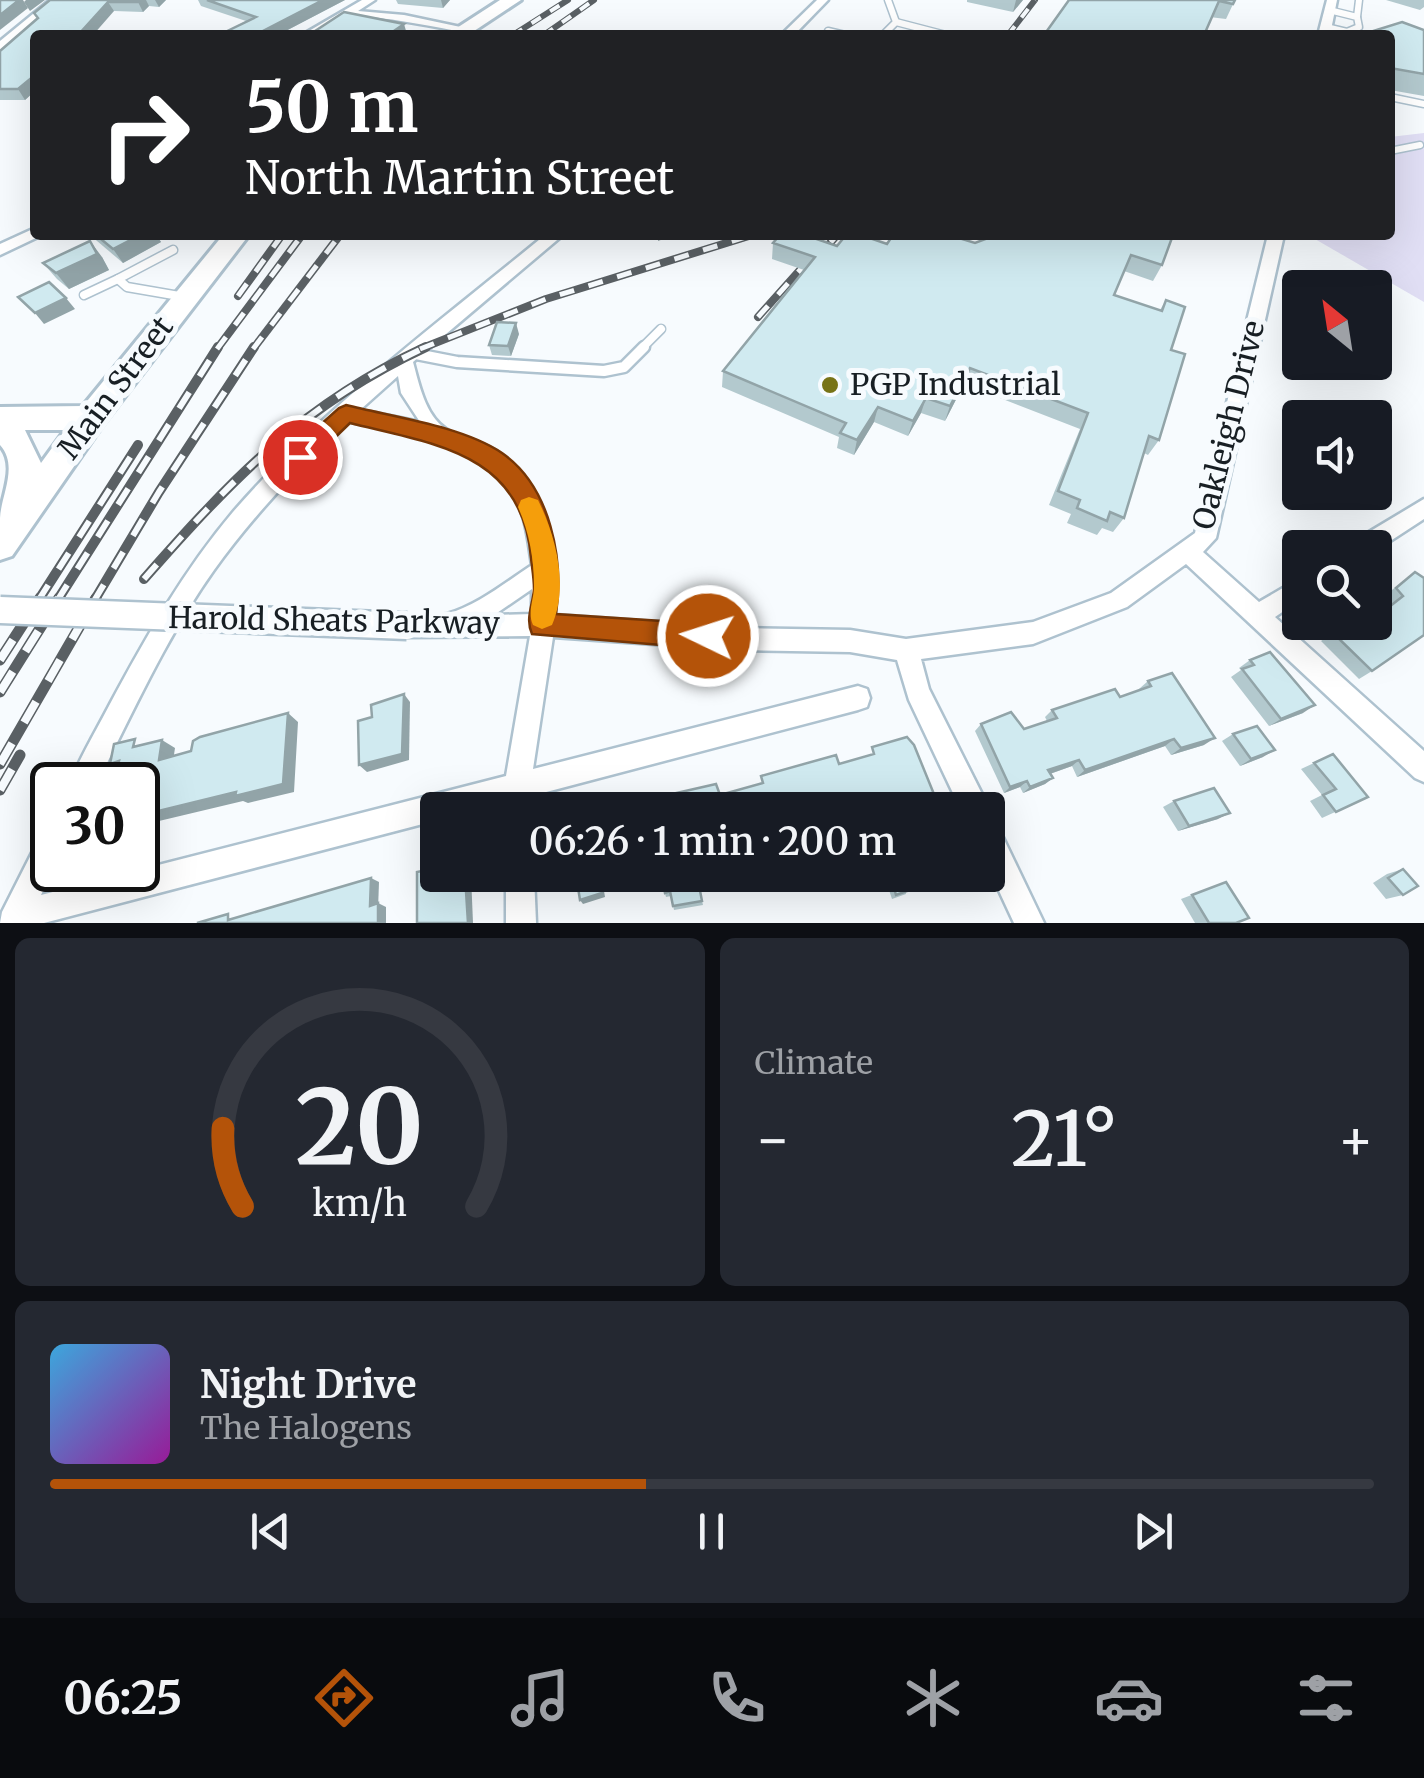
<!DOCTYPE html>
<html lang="en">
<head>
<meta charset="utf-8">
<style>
	body { margin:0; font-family:Merriweather,serif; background:#242831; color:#f1f3f6; height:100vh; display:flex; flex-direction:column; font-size:38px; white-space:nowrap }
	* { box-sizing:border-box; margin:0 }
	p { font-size:32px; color:#9ea1a6 }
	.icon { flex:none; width:55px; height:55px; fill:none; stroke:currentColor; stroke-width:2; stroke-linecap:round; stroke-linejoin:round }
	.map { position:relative; height:923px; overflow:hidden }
	.side { display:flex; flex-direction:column; gap:15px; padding:15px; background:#0d0f14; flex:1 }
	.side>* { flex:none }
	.top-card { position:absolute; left:30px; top:30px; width:1365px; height:210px; border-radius:10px; box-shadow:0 10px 40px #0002; background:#202124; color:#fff; overflow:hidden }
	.needle { width:65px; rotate:330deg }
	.fabs { position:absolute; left:1282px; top:270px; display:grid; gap:20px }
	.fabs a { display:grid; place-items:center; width:110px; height:110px; border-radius:10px; background:#171b24; box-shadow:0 10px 40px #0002; font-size:50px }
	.speed { position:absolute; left:30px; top:762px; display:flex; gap:20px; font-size:50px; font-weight:700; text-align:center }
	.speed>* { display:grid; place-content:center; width:130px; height:130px; border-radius:50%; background:#171b24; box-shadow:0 10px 40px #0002; line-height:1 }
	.speed .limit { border:5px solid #111; border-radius:15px; background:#fff; color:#111 }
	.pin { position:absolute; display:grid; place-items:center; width:85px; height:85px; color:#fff; margin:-42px; border:5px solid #fff; border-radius:50%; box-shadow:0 2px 10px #0007 }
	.me { position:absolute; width:110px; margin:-55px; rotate:274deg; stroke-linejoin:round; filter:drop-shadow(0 0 8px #0008) }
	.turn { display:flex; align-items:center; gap:35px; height:210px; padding:0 50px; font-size:45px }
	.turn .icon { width:130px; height:130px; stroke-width:2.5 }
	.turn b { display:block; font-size:70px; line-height:85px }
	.big { font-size:75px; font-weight:600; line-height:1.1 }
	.side .card { flex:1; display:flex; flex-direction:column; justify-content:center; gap:15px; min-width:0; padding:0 35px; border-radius:15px; background:#242831 }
	.side .dial { align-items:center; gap:0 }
	.dial svg { height:260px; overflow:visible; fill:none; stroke:#363941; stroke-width:7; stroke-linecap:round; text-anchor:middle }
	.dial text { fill:#f1f3f6; stroke:none }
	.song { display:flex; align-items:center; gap:30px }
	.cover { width:120px; height:120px; border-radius:15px; background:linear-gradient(135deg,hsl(200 70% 55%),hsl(300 70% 35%)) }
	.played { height:10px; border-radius:5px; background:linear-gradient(90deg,#b45309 45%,#363941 45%) }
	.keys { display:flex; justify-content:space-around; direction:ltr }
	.heat { display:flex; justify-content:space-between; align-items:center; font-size:55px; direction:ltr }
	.side .tiles { flex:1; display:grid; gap:15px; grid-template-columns:1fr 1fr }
	.card:last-child { grid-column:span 2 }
	.trip { position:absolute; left:420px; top:792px; width:585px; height:100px; border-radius:10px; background:#171b24; box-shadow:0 10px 40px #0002; font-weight:600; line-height:100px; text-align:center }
	.tab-bar { display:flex; height:160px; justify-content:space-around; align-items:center; background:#090b0e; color:#9ea1a6 }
	.tab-bar .icon { width:70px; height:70px }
	.tab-bar .active { color:#b45309 }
	.tab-bar b { font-size:45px; color:#f1f3f6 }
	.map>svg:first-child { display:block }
	.green { fill:#e1dff5 }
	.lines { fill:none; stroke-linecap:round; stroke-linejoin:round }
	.lane-far2-casing { stroke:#aec2cf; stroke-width:9 }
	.lane-far1-casing { stroke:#aec2cf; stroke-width:11 }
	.lane-casing { stroke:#aec2cf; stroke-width:15 }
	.street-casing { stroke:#aec2cf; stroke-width:5 }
	.primary-casing { stroke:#aec2cf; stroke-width:6 }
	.lane-far2 { stroke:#fff; stroke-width:6 }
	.lane-far1 { stroke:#fff; stroke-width:8 }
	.lane { stroke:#fff; stroke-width:10 }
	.street { fill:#fff; fill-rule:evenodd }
	.primary { fill:#fff; fill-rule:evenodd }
	.rail-far3-casing { stroke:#5a6064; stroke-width:6 }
	.rail-far2-casing { stroke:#5a6064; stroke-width:8 }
	.rail-far1-casing { stroke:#5a6064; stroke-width:10 }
	.rail-casing { stroke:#5a6064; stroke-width:11 }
	.rail-far3 { stroke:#f7fbfe; stroke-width:4; stroke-dasharray:11; stroke-linecap:butt }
	.rail-far2 { stroke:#f7fbfe; stroke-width:5; stroke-dasharray:15; stroke-linecap:butt }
	.rail-far1 { stroke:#f7fbfe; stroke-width:6; stroke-dasharray:19; stroke-linecap:butt }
	.rail { stroke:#f7fbfe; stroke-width:8; stroke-dasharray:24; stroke-linecap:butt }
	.street-bridge-casing { stroke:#aec2cf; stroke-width:31; stroke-linecap:butt }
	.street-bridge { stroke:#fff; stroke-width:26 }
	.wall { fill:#b3c9ce }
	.shaded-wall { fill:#92a4a8 }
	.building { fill:#d0eaf0; stroke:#92a4a8; stroke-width:2.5 }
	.route { fill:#b45309; stroke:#753606; stroke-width:2.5 }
	.slow { fill:#f59e0b }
	.poi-dot { fill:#777316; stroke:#f7fbfe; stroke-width:4 }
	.labels { text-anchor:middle; stroke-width:10; stroke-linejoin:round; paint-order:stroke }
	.poi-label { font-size:30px; fill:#181f24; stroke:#f7fbfe; text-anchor:start }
	.street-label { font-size:30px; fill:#181f24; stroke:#f7fbfe }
</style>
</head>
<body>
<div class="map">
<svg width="1424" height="923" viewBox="0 0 1424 923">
	<rect width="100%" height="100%" fill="#f7fbfe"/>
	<path class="green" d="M1424,133V302L1308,235H1390V137Z"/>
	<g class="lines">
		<defs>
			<g id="lane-far2">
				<path d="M1357,17L1359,0"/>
				<path d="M896,22L946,35"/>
				<path d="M1326,27L1347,32L1359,27L1357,17L1329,10"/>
				<path d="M828,31L845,35"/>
				<path d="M883,35L896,22L888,0"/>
				<path d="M1390,97L1424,104"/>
				<path d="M1390,151L1420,145"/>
			</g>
			<g id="lane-far1">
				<path d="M173,250L118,279L127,287L185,297"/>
				<path d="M84,295L118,279"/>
				<path d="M641,349L661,329"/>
			</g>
			<path id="lane" d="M416,354L457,362L604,371L624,367L644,347"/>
			<g id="street">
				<path d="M50,0H62L0,51V41Z"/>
				<path d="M362,0H375L358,11L404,15L470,29L464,32C439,28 367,12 346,18C329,23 321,35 302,35Z"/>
				<path d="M817,0H828L794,35H781Z"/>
				<path d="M1327,0H1337L1330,35H1318Z"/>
				<path d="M35,228V235L40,236L0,255V244Z"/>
				<path d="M545,235H563L413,362C419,384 425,415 446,429C463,441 485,441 502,455C550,495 556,557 555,615L741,628L850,630L906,639L1033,622L1111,593L1195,533L1268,235H1284L1216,538L1203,552L1259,602L1300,578V600L1275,617L1424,751V782L1415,778L1186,564L1127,607L1033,644L921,659L929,689L985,800L989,810L988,812L961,810L909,700L897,660L850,652L741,650L553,637L533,769L858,686L867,689L870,698L867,707L858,710L531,796L532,810H504V803L476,810H438V820L44,923H0L2,912L42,833L52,829L53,870L41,895L506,776L530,636L407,637L399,634L395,626L399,618C414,612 431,618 447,614C478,605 506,582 532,565C528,540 526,511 510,490C472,439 405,434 347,421C299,467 253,516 214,570C167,636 133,712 96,785H69C80,757 96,731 110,704C146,637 184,570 233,512C324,407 438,323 545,235ZM398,376L401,393L420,422L360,410ZM532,589V614L494,615Z"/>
				<path d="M1424,499V519L1375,551V548H1351L1354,541Z"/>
				<path d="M988,823L998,827L1044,923H1014L988,867Z"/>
				<path d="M506,875H534L536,923H506Z"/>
			</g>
			<g id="primary">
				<path d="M500,0H521L468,35H446Z"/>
				<path d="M223,235H249L102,426L12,556L0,560C0,546 0,532 0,518C1,495 19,466 0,445V407L83,406ZM25,430H65L41,463Z"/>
			</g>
		</defs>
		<use href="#lane-far2" class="lane-far2-casing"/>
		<use href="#lane-far1" class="lane-far1-casing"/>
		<use href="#lane" class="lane-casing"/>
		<use href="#street" class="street-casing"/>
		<use href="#primary" class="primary-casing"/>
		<use href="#lane-far2" class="lane-far2"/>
		<use href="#lane-far1" class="lane-far1"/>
		<use href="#lane" class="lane"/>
		<use href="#street" class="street"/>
		<use href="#primary" class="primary"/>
		<defs>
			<g id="rail-far3">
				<path d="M513,35L568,0"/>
				<path d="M544,35L594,0"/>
				<path d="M1008,35L1035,0"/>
			</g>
			<g id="rail-far2">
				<path d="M811,265L837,235"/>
				<path d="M238,296L282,235"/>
				<path d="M758,317L817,251"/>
				<path d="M217,349L302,235"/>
				<path d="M253,349L340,235"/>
				<path d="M420,349L546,299L752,235"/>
			</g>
			<g id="rail-far1">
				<path d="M144,579C232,479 303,404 426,347"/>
				<path d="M38,601L138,445"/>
				<path d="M57,601L218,347"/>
				<path d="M94,601L159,492L254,347"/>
			</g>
			<g id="rail">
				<path d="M0,660L40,598"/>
				<path d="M0,692L59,598"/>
				<path d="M0,764L96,598"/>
				<path d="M0,790L20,755"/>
			</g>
		</defs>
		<use href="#rail-far3" class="rail-far3-casing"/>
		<use href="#rail-far2" class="rail-far2-casing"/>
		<use href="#rail-far1" class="rail-far1-casing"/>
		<use href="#rail" class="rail-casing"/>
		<use href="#rail-far3" class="rail-far3"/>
		<use href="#rail-far2" class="rail-far2"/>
		<use href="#rail-far1" class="rail-far1"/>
		<use href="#rail" class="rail"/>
		<defs>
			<path id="street-bridge" d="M0,610L407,626"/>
		</defs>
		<use href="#street-bridge" class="street-bridge-casing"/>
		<use href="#street-bridge" class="street-bridge"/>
	</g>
	<g class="wall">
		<path d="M50,0H166L159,7L149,6L143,12L114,11L35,35V91L25,100H0V51L37,18Z"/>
		<path d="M198,0H345L278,35H219L246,21L201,6Z"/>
		<path d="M396,0H450L443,8L398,4Z"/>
		<path d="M967,0H1023L1013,12L967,2Z"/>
		<path d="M1069,0H1235L1226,19Z"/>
		<path d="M1386,0H1424V7L1420,10Z"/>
		<path d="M1424,30V96L1390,90V35H1366L1367,33Z"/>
		<path d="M90,235H156L161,242L123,263Z"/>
		<path d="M1173,235L1162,265L1153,281L1124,271L1114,295L1160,310L1166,300L1171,350L1159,440L1148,455L1144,453L1124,518L1113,532L1102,528L1097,535L1067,523L1071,514L1049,505L1080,429L964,384L945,421L921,413L908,436L874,422L854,455L837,448L839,437L722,387L723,371L804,270L772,259L773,243L837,246L975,243Z"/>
		<path d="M102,257L109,270L69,289L57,279L43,263Z"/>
		<path d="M519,334L511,356L492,355L489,345Z"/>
		<path d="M1415,572L1372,671L1359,679L1321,641L1347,622L1364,625L1367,622H1375V616L1390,605L1383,597Z"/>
		<path d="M1250,660L1303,713L1269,726L1231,677L1241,670L1239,668Z"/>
		<path d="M1148,681L1204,745L1171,755L1165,746L1077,777L1072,766L1050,774L1053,778L1045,784L1023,793L1020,787L1004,793L975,731L981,724L1024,729L1047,721L1045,717L1052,710L1120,697L1140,690L1139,689Z"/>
		<path d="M1233,734L1263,757L1240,766L1222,741Z"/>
		<path d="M1314,763L1368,797L1322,818L1310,801L1322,795L1301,769Z"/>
		<path d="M1174,801L1218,819L1178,831L1163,807Z"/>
		<path d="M1403,869V895L1386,899L1373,883L1387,874Z"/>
		<path d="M650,875L702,901L703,905L674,910L671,896L666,897L663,886L657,888L655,881L652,882Z"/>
		<path d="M884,875H905L906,894L892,899Z"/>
		<path d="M1226,882L1236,923H1195L1181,899Z"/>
	</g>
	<g class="shaded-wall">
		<path d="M19,0H23L28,8L0,30V15Z"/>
		<path d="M26,0H45L30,11L24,2Z"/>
		<path d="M141,0H146L149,6L143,12L138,2Z"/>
		<path d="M155,0H166L159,7Z"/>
		<path d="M323,0H345L278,35H255Z"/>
		<path d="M441,0H450L443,8Z"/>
		<path d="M1016,0H1023L1013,12Z"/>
		<path d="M108,2L114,11L93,35H78Z"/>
		<path d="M404,24L407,34L405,35H388Z"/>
		<path d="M35,75V91L25,100L18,89Z"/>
		<path d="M140,235H156L161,242L123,263L113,249Z"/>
		<path d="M658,235H675L658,241Z"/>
		<path d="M90,241L102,257L109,270L69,289L56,273Z"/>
		<path d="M66,298L75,309L44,324L35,313Z"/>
		<path d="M516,323L519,334L511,356L508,346Z"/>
		<path d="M970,368L964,384L945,421L950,406Z"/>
		<path d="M926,398L921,413L908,436L913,421Z"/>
		<path d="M878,407L874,422L854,455L857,440Z"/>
		<path d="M404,694L410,702L409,760L367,772L359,765Z"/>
		<path d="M1315,705L1303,713L1269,726L1281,719Z"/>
		<path d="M288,713L298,722L294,792L248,803L243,801L138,826V816Z"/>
		<path d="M1215,738L1204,745L1171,755L1181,748Z"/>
		<path d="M1174,739L1165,746L1077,777L1085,770Z"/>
		<path d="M162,740L175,748L172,768L159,760Z"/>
		<path d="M1275,750L1263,757L1240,766L1251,759Z"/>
		<path d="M1079,760L1072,766L1041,777L1048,770Z"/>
		<path d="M1053,778L1045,784L1023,793L1030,787Z"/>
		<path d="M1027,781L1020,787L1004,793L1010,787Z"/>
		<path d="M776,804L774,810H755Z"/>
		<path d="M1230,813L1218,819L1178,831L1189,826Z"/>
		<path d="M465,875H471L473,923H468Z"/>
		<path d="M599,875H615L602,879L605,897L583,904L580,900Z"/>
		<path d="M371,878L379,882L378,910L370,906Z"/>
		<path d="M378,903L386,907V923H378Z"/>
	</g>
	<g class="building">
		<path d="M0,0H19L0,15Z"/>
		<path d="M50,0H141L138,2H108L78,35H35V75L18,89H0V51L38,18L34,13Z"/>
		<path d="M207,0H323L255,35H219L256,17Z"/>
		<path d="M1069,0H1235L1233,4L1219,1L1204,35H1044Z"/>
		<path d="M344,12L404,24L388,35H309Z"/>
		<path d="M1402,22L1424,30V74L1390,68V35H1367V33Z"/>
		<path d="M96,235H140L113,249Z"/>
		<path d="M780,235H805L837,246L846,235H861L887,244L893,235H949L975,243L996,235H1173L1162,265L1131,255L1114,295L1162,311L1166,300L1185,307L1171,350L1185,354L1159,440L1149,436L1124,518L1110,512L1107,521L1077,508L1080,500L1058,491L1088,413L970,368L950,406L926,398L913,421L878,407L857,440L840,433L846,423L723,371L815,257L773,243Z"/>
		<path d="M90,241L97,254L56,273L43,263Z"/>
		<path d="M49,282L66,298L35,313L18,297Z"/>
		<path d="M497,322L516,323L508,346L489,345Z"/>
		<path d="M1415,572L1424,578V635L1372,671L1333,633L1347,622H1361L1365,625L1369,622H1375V618L1403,596L1396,588Z"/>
		<path d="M1270,652L1315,705L1281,719L1242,669L1254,665L1250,660Z"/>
		<path d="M1172,673L1215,738L1181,748L1174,739L1085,770L1079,760L1048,770L1053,778L1030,787L1027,781L1010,787L981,724L1011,712L1024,729L1057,718L1052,710L1115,689L1120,697L1151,686L1148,681Z"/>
		<path d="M404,694L402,754L359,765L358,721L372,717L371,705Z"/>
		<path d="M288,713L283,784L235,796L236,792L138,816V785H113L119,761L110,764L114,744L135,739L133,747L162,740L159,760L191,751L193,741L200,737Z"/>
		<path d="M1257,726L1275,750L1251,759L1233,734Z"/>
		<path d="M907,737L914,745L938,804L921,810H777L776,804L755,810H638L637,802L716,784L720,795L763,783L761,776L836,755L839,764L874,754L872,747Z"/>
		<path d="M1333,754L1368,797L1336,812L1323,795L1336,789L1314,763Z"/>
		<path d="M1214,788L1230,813L1189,826L1174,801Z"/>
		<path d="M436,862H438V875H465L468,923H417V872L436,868Z"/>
		<path d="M1403,869L1418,886L1403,895L1388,878Z"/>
		<path d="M576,875H599L602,893L580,900Z"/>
		<path d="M650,875H697L702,901L673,906L670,891L665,893L663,882L655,884L654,877L650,878Z"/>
		<path d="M890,875H905L910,890L896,895Z"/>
		<path d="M371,878L370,906L378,903V923H197L228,914V920Z"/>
		<path d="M1226,882L1249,918L1236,923H1209L1192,895Z"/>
	</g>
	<path class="route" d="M346,405C393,417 462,426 502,453C551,487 564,560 556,614L708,624L717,628L721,636L717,645L708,649L532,634C525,619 533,604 534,589C534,578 532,568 531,558C523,453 434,444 350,423L309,463H292L289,457L292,450L339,408Z"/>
	<path class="slow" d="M529,497L538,500C556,536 569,587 552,625L542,629L533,625C527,612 534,600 534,586C534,558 529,532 518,507L521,500Z"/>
	<circle class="poi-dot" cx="830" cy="385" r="10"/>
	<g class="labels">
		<g class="poi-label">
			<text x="850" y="395">PGP Industrial</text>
		</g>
		<g class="street-label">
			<text transform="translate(116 388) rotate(-53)" y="10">Main Street</text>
			<text transform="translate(1229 425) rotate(-76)" y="10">Oakleigh Drive</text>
			<text transform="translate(334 621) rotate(1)" y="10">Harold Sheats Parkway</text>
		</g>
	</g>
</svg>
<div class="fabs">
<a><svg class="needle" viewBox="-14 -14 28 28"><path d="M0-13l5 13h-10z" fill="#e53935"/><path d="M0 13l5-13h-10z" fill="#9ea1a6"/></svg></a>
<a><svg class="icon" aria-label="sound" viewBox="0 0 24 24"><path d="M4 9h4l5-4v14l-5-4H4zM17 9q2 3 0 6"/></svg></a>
<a><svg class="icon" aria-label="search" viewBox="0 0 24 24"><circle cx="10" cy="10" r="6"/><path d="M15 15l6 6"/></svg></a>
</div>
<div class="speed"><div class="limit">30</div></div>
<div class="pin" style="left:300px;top:457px;background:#d93025"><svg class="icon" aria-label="arrive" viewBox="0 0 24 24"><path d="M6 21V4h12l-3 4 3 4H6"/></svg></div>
<svg class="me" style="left:708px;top:636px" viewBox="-20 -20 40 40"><circle r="17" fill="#b45309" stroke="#fff" stroke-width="3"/><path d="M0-11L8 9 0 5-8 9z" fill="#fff"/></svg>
<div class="trip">06:26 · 1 min · 200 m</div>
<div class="top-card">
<div class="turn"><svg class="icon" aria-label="right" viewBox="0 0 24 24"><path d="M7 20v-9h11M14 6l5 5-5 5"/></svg><div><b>50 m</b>North Martin Street</div></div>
</div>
</div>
<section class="side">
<div class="tiles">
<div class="card dial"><svg viewBox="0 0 100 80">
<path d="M14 69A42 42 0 1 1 86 69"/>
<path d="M14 69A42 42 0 0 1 8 45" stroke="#b45309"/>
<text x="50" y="56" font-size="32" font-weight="700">20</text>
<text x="50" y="72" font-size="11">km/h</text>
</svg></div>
<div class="card"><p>Climate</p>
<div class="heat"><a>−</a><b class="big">21°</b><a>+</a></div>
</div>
<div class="card">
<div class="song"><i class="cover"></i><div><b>Night Drive</b><p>The Halogens</p></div></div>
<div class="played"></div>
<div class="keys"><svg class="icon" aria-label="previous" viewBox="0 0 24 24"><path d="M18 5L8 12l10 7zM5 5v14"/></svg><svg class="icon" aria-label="pause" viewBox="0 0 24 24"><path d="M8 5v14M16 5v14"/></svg><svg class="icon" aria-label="next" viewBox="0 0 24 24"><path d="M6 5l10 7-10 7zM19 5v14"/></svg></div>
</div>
</div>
</section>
<nav class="tab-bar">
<b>06:25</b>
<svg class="icon active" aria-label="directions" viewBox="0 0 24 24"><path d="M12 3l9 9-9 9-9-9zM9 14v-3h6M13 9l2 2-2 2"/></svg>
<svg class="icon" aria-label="music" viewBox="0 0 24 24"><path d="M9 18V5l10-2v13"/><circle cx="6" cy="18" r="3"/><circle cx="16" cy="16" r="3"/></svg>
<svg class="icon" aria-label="phone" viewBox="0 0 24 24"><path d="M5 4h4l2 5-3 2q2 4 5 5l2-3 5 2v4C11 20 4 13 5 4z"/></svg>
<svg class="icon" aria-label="climate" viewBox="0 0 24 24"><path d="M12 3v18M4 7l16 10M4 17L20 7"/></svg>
<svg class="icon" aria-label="car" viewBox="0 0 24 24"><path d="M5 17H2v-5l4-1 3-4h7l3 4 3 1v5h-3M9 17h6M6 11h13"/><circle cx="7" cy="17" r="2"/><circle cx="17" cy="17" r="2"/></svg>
<svg class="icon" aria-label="filters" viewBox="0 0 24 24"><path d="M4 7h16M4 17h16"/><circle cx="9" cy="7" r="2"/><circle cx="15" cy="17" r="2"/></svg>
</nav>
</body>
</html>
